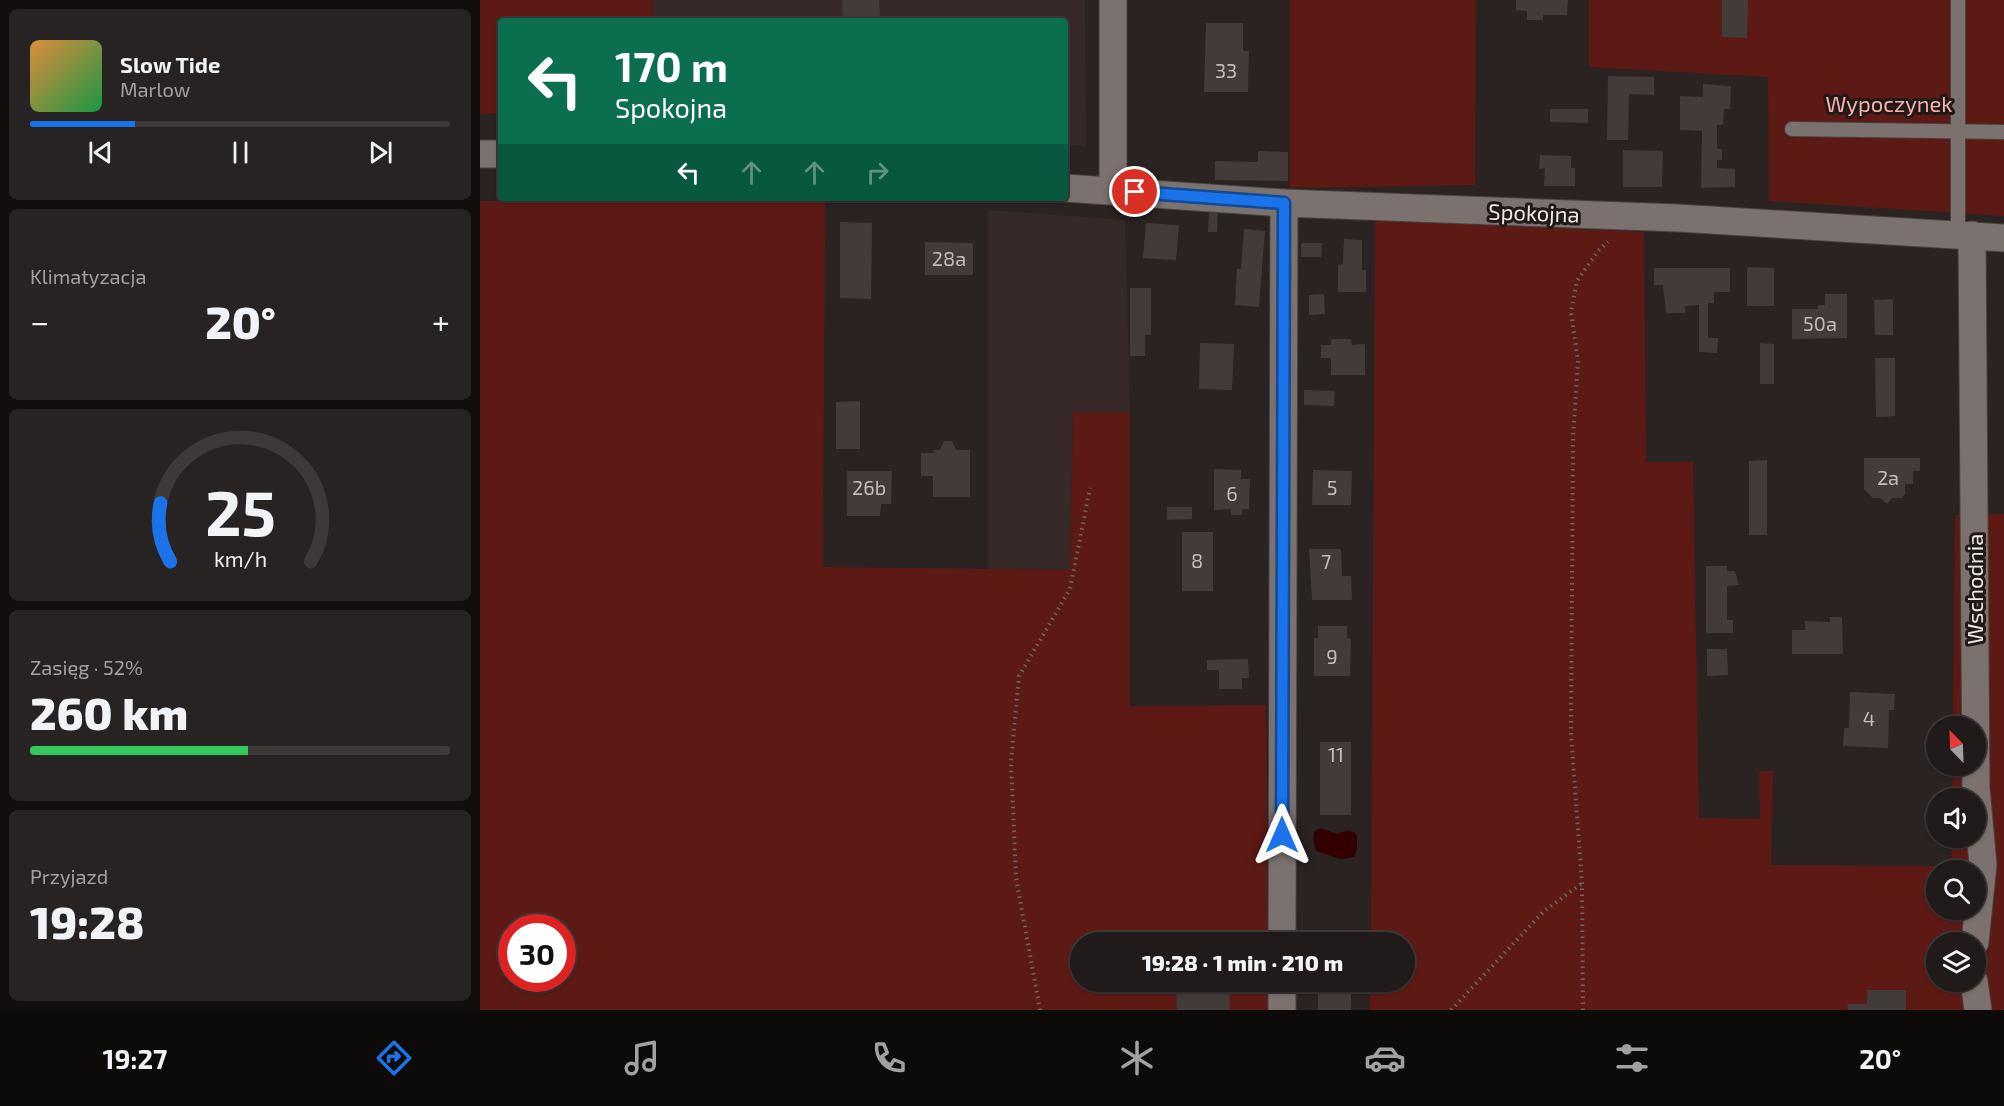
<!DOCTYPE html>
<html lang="pl">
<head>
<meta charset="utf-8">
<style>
	body { margin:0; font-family:"Exo 2",sans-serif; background:#282323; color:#f1f3f6; height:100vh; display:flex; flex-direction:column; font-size:22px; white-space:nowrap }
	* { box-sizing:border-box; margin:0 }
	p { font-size:20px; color:#a2a1a2 }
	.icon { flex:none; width:33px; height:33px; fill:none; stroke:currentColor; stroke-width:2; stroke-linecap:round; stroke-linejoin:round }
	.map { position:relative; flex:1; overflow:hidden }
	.details { display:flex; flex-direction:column; gap:9px; padding:9px; background:#120e0e; width:480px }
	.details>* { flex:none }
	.guide { position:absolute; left:18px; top:18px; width:570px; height:183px; border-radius:6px; box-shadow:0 2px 4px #0004,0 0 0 2px #3d3839; background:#0b6e4f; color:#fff; overflow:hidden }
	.needle { width:39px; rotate:337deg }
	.tools { position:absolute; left:1446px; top:716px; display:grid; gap:12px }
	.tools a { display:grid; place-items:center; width:60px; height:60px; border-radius:50%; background:#201a1a; box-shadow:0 2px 4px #0004,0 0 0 2px #3d3839; font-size:30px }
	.speed { position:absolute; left:18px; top:914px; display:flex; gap:12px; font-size:30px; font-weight:700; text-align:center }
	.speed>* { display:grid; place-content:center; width:78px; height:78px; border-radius:50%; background:#201a1a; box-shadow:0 2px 4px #0004,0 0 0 2px #3d3839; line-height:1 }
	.speed .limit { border:9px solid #d22; background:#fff; color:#111 }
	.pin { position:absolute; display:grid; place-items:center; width:51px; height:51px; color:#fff; margin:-26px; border:3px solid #fff; border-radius:50%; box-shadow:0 2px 6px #0007 }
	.me { position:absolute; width:66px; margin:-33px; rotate:0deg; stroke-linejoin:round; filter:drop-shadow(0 0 4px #0008) }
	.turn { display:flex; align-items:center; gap:21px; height:126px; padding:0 18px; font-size:27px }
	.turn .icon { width:78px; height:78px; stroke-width:2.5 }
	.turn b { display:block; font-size:42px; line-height:51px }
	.lanes { display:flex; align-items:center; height:57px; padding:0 18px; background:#0003; justify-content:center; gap:30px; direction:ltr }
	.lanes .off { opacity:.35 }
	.big { font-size:45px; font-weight:800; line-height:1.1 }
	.details .tile { flex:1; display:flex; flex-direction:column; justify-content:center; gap:9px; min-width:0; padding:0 21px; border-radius:9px; background:#282323 }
	.details .dial { align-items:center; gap:0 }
	.dial svg { height:156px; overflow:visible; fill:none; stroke:#3d3839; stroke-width:7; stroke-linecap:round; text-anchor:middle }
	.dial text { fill:#f1f3f6; stroke:none }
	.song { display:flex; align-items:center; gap:18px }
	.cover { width:72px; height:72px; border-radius:9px; background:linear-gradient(135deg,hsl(30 70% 55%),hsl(140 70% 35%)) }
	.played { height:6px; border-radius:3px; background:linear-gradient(90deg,#1a73e8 25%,#3d3839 25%) }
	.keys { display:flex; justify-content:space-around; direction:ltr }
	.heat { display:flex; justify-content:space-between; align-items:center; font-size:33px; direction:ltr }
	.charge { height:9px; border-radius:4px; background:linear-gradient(90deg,#34c759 52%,#3d3839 0) }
	.trip { position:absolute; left:590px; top:932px; width:345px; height:60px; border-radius:30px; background:#201a1a; box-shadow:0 2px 4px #0004,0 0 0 2px #3d3839; font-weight:800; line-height:60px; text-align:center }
	.tab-bar { display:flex; height:96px; justify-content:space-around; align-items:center; background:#0d0a0a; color:#a2a1a2 }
	.tab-bar .icon { width:42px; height:42px }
	.tab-bar .current { color:#1a73e8 }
	.tab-bar b { font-size:27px; color:#f1f3f6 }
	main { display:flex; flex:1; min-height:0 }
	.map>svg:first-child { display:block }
	.built { fill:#372927 }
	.green { fill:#5d1a15; fill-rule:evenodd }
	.water { fill:#320000 }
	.building { fill:#433b3a }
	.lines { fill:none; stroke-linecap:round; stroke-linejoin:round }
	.service-casing { stroke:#474140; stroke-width:16 }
	.minor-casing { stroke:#474140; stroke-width:29 }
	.path { stroke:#6c6665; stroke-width:4; stroke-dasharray:1.5 4.5; stroke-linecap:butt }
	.service { stroke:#7b7270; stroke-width:14 }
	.minor { stroke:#7b7270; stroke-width:27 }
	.route-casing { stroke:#114b97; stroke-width:15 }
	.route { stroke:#1a73e8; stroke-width:10 }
	.labels { text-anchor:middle; stroke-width:6; stroke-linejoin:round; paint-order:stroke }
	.number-label { font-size:20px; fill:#c2bdbc }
	.park-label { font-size:22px; fill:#f6b2a9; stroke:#211918 }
	.street-label { font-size:22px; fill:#ede8e7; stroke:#211918 }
</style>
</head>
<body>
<main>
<section class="details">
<div class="tile">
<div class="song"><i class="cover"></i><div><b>Slow Tide</b><p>Marlow</p></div></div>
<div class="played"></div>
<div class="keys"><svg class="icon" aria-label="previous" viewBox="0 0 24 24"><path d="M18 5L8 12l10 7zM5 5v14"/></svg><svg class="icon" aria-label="pause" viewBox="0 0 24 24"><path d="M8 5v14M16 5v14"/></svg><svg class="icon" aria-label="next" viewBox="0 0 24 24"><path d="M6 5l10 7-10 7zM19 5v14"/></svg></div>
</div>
<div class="tile"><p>Klimatyzacja</p>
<div class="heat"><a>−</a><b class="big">20°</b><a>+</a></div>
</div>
<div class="tile dial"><svg viewBox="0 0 100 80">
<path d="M14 69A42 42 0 1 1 86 69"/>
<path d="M14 69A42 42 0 0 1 9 39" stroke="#1a73e8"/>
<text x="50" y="56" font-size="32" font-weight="700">25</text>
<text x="50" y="72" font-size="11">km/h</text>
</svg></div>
<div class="tile"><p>Zasięg · 52%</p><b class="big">260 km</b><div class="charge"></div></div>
<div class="tile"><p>Przyjazd</p><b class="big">19:28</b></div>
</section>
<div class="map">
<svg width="1524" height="1010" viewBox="0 0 1524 1010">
	<rect width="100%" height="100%" fill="#2a2322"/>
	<g class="built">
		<path d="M172,0H605L606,146L585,145V21H173Z"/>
		<path d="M508,210L645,220L650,413H593L590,570L508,569Z"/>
	</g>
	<g class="green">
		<path d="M0,0H172L173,21H21V113L0,114Z"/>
		<path d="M810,0H996L995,185L810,188Z"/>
		<path d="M1109,0H1524V216L1289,201L1288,77L1109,67Z"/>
		<path d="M345,200L343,567L590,570L593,412L650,413V706L786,705L788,942H600V981H788V1010H0V201ZM32,927H82V978H32Z"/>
		<path d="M895,220L1164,232L1166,462H1213L1219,818L1280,819L1279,771H1293L1291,865L1471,866L1472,837H1496V798H1472L1473,765H1496V726H1473L1475,515L1524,514V1010H890V981H924V942H891ZM1456,870H1496V909H1456ZM1456,942H1496V981H1456Z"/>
	</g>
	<path class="water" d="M840,828L857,834C866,831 870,828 877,835V850L874,857L860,859L836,851L833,840L834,832Z"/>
	<g class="building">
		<path d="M362,0H399L400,21H363Z"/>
		<path d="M1036,0H1088L1087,15H1063V20H1047V11L1036,10Z"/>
		<path d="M1242,0H1268L1267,38L1242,37Z"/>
		<path d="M726,23H763V51H769L768,92H724Z"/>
		<path d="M1128,76L1174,77V95L1149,94L1148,140H1127Z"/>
		<path d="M1223,84L1251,86L1250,109H1244L1243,125H1237V149H1242V160H1237V168L1255,169V187L1221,188L1222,131L1200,130V96L1223,97Z"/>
		<path d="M1070,109H1108V123L1070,122Z"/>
		<path d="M1143,150L1183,151L1182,187H1143Z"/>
		<path d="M778,151L808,152V181L735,180V161L778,162Z"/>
		<path d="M1060,155L1091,156V168H1095V186H1064L1065,168L1059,169Z"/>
		<path d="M729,211H738L737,232H728Z"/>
		<path d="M360,222L392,223L391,299L360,298Z"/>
		<path d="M666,223L699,225L696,260L663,258Z"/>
		<path d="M764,229L785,231L779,307L755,305L757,269H761Z"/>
		<path d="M864,239L882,240V270H886V292H858V265L863,264Z"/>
		<path d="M445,242L493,243V275H445Z"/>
		<path d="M821,243H842L841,257H821Z"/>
		<path d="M1267,267L1294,268V306H1267Z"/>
		<path d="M1174,268H1250V292H1234V303H1228V338H1238L1237,353L1219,352V305L1205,306V313H1186L1183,285H1174Z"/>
		<path d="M650,288H671V335H665V356H650Z"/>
		<path d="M844,294L845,314L829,315V295Z"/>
		<path d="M1345,294H1367V338L1312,339V309H1338V305H1345Z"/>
		<path d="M1413,299V335H1395L1394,300Z"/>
		<path d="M851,339H871L872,345L885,344V375H851V358H841V345H851Z"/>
		<path d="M720,343L754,344L752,390L719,389Z"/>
		<path d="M1280,343L1294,344V384H1280Z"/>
		<path d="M1395,358H1415V416L1396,417Z"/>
		<path d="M824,390L855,391L854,406L824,405Z"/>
		<path d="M380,401V449H356V402Z"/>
		<path d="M464,441H472L476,450H490V497H453V476H441V453H454L453,450H460Z"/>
		<path d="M1384,458H1440V471H1433V484H1425V494L1422,498H1412L1407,504L1401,498H1393L1384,489Z"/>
		<path d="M1287,460V535H1269V461Z"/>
		<path d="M734,469L761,470V479H770L769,509H762V515H751V509L734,510Z"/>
		<path d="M833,470L872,471L871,505H832Z"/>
		<path d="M367,471H412L411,504H401L400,516H367Z"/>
		<path d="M687,507H712V519L687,520Z"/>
		<rect x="702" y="532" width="31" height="59"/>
		<path d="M829,549H861L862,576H871L872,600H832Z"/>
		<path d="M1226,566H1247V571H1255L1259,585L1247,586V620H1253V633H1226Z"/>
		<path d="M1350,617H1362L1363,654H1312V630H1325V621L1350,622Z"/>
		<path d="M838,626H867V638L871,639L870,676H834V638H838Z"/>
		<path d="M1227,649H1247L1248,675L1227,676Z"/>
		<path d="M768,659L769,678H762V689H739V670H727V660Z"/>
		<path d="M1370,692L1415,694L1414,710H1409L1408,748L1363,746L1364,728H1369Z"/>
		<rect x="840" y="742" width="31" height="73"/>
		<rect x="838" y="981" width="33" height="29"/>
		<path d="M749,990L750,1010H697L696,991Z"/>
		<path d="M1387,990H1426V1010H1368L1367,1004H1387Z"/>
	</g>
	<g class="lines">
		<defs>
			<g id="service">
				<path d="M1312,129L1524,132"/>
				<path d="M1478,234V0"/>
			</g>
			<g id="minor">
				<path d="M633,0V190"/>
				<path d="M0,154H21"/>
				<path d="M585,188L804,203L1198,218L1524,238"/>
				<path d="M1492,235L1496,788L1503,865L1495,942"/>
				<path d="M802,942L804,203"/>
				<path d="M1494,981L1498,1010"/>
				<path d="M802,1010V981"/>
			</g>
		</defs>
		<use href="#service" class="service-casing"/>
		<use href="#minor" class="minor-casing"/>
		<g class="path">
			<path d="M560,1010L536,878L531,762L539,676L590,589L610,488"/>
			<path d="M971,1010L1064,911L1101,884"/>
			<path d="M1103,1010L1102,883L1091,734L1093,437L1098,361L1091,312L1097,281L1118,251L1128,242"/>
		</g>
		<use href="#service" class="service"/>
		<use href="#minor" class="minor"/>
	</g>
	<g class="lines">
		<defs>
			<path id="route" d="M655,192L804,203L802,835"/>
		</defs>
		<use href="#route" class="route-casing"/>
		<use href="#route" class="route"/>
	</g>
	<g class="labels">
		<g class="number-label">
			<text x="746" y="78">33</text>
			<text x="469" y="266">28a</text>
			<text x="1340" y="331">50a</text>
			<text x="1408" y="485">2a</text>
			<text x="389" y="495">26b</text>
			<text x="852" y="495">5</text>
			<text x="752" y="501">6</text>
			<text x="717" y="568">8</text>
			<text x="846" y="569">7</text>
			<text x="852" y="664">9</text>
			<text x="1389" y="726">4</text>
			<text x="856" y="762">11</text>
		</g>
		<g class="park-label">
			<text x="1409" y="112">Wypoczynek</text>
		</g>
		<g class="street-label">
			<text transform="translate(1054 213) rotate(2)" y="8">Spokojna</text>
			<text transform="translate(1495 589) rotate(-90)" y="8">Wschodnia</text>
		</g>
	</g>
</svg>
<div class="tools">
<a><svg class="needle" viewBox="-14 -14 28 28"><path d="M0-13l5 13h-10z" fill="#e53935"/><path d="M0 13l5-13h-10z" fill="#a2a1a2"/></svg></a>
<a><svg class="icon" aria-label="sound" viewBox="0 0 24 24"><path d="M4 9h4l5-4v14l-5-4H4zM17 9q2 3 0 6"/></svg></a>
<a><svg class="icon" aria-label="search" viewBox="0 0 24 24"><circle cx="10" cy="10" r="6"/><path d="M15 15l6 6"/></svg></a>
<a><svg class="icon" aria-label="layers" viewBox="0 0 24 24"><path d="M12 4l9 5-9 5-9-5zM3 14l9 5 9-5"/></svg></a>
</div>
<div class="speed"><div class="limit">30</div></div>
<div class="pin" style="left:655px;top:192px;background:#d93025"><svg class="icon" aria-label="arrive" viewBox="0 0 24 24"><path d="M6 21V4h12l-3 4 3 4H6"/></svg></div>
<svg class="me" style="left:802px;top:835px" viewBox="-20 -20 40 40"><path d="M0-17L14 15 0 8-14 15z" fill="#1a73e8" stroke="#fff" stroke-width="4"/></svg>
<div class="trip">19:28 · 1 min · 210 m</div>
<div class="guide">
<div class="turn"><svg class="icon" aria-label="left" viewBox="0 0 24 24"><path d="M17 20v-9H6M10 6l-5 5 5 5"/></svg><div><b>170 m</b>Spokojna</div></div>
<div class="lanes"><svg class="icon" aria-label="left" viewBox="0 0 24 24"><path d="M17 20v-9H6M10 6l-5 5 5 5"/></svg><svg class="icon off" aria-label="ahead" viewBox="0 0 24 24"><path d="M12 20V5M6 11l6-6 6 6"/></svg><svg class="icon off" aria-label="ahead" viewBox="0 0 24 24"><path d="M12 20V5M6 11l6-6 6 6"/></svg><svg class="icon off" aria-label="right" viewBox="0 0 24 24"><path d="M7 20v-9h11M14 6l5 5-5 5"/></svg></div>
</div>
</div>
</main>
<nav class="tab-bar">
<b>19:27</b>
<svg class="icon current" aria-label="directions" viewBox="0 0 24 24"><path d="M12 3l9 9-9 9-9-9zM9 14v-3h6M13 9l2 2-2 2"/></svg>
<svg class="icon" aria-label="music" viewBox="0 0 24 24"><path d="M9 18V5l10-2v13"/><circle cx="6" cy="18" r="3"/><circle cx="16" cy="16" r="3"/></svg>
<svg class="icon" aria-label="phone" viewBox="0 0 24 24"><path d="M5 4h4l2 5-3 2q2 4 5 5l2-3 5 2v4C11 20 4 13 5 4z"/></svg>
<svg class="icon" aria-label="climate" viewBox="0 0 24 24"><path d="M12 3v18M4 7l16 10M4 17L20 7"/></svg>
<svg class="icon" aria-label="car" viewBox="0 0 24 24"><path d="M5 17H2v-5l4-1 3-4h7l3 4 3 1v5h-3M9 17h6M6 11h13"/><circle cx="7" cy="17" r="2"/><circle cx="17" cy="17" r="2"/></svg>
<svg class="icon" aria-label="filters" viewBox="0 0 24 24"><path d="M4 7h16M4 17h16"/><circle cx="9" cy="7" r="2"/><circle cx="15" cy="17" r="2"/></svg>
<b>20°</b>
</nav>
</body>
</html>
